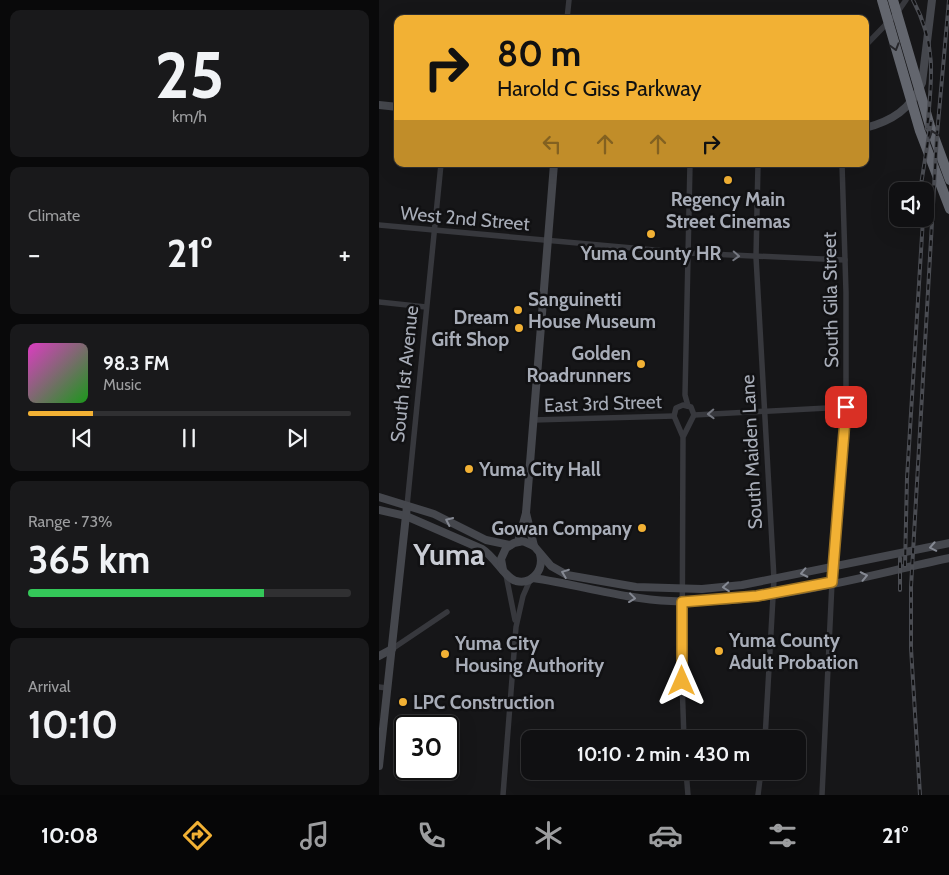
<!DOCTYPE html>
<html lang="en">
<head>
<meta charset="utf-8">
<style>
	body { margin:0; font-family:Cabin,sans-serif; background:#19191b; color:#f1f3f6; height:100vh; display:flex; flex-direction:column; font-size:19px; white-space:nowrap }
	* { box-sizing:border-box; margin:0 }
	p { font-size:16px; color:#9c9d9f }
	.icon { flex:none; width:28px; height:28px; fill:none; stroke:currentColor; stroke-width:2; stroke-linecap:round; stroke-linejoin:round }
	.map { position:relative; flex:1; overflow:hidden }
	.panel { display:flex; flex-direction:column; gap:10px; padding:10px; background:#09090a; width:379px }
	.panel>* { flex:none }
	.banner { position:absolute; left:15px; top:15px; width:475px; height:152px; border-radius:10px; box-shadow:0 5px 20px #0002,0 0 0 1px #303032; background:#f2b134; color:#111; overflow:hidden }
	.fabs { position:absolute; left:510px; top:182px; display:grid; gap:10px }
	.fabs a { display:grid; place-items:center; width:45px; height:45px; border-radius:10px; background:#101012; box-shadow:0 5px 20px #0002,0 0 0 1px #303032; font-size:25px }
	.speed { position:absolute; left:15px; top:715px; display:flex; gap:10px; font-size:25px; font-weight:700; text-align:center }
	.speed>* { display:grid; place-content:center; width:65px; height:65px; border-radius:50%; background:#101012; box-shadow:0 5px 20px #0002,0 0 0 1px #303032; line-height:1 }
	.speed .limit { border:2px solid #111; border-radius:8px; background:#fff; color:#111 }
	.pin { position:absolute; display:grid; place-items:center; width:42px; height:42px; color:#fff; margin:-21px; border-radius:10px; box-shadow:0 2px 8px #0006 }
	.me { position:absolute; width:55px; margin:-28px; rotate:0deg; stroke-linejoin:round; filter:drop-shadow(0 0 4px #0008) }
	.turn { display:flex; align-items:center; gap:18px; height:105px; padding:0 20px; font-size:22px }
	.turn .icon { width:65px; height:65px; stroke-width:2.5 }
	.turn b { display:block; font-size:35px; line-height:42px }
	.lanes { display:flex; align-items:center; height:48px; padding:0 20px; background:#0003; justify-content:center; gap:25px; direction:ltr }
	.lanes .off { opacity:.35 }
	.big { font-size:38px; font-weight:800; line-height:1.1 }
	.panel .widget { flex:1; display:flex; flex-direction:column; justify-content:center; gap:8px; min-width:0; padding:0 18px; border-radius:10px; background:#19191b }
	.panel .dial { align-items:center; gap:0 }
	.dial b { font-size:65px; line-height:1 }
	.song { display:flex; align-items:center; gap:15px }
	.cover { width:60px; height:60px; border-radius:8px; background:linear-gradient(135deg,hsl(310 70% 55%),hsl(120 70% 35%)) }
	.played { height:5px; border-radius:2px; background:linear-gradient(90deg,#f2b134 20%,#303032 20%) }
	.keys { display:flex; justify-content:space-around; direction:ltr }
	.heat { display:flex; justify-content:space-between; align-items:center; font-size:28px; direction:ltr }
	.charge { height:8px; border-radius:4px; background:linear-gradient(90deg,#34c759 73%,#303032 0) }
	.trip { position:absolute; left:142px; top:730px; width:285px; height:50px; border-radius:10px; background:#101012; box-shadow:0 5px 20px #0002,0 0 0 1px #303032; font-weight:800; line-height:50px; text-align:center }
	.menu { display:flex; height:80px; justify-content:space-around; align-items:center; background:#060607; color:#9c9d9f }
	.menu .icon { width:35px; height:35px }
	.menu .current { color:#f2b134 }
	.menu b { font-size:22px; color:#f1f3f6 }
	main { display:flex; flex:1; min-height:0 }
	.map>svg:first-child { display:block }
	.lines { fill:none; stroke-linecap:round; stroke-linejoin:round }
	.street { stroke:#37383d; stroke-width:5.5 }
	.secondary { stroke:#45474d; stroke-width:8 }
	.highway { stroke:#63666e; stroke-width:10 }
	.rail-casing { stroke:#4a4c52; stroke-width:4 }
	.rail { stroke:#111113; stroke-width:2; stroke-dasharray:5.5; stroke-linecap:butt }
	.oneway { stroke:#26262a }
	.oneway2 { stroke:#757881 }
	.oneway3 { stroke:#858993 }
	.route-casing { stroke:#9d7322; stroke-width:12 }
	.route { stroke:#f2b134; stroke-width:9 }
	.poi-dot { fill:#f2b134; stroke:#111113; stroke-width:2 }
	.labels { text-anchor:middle; stroke-width:5; stroke-linejoin:round; paint-order:stroke }
	.poi-label { font-size:19px; font-weight:bold; fill:#a8adb8; stroke:#111113; text-anchor:start }
	.street-label { font-size:19px; fill:#a8adb8; stroke:#111113 }
	.town-label { font-size:29px; font-weight:bold; fill:#c9ccd4; stroke:#111113 }
</style>
</head>
<body>
<main>
<section class="panel">
<div class="widget dial"><b>25</b><p>km/h</p></div>
<div class="widget"><p>Climate</p>
<div class="heat"><a>−</a><b class="big">21°</b><a>+</a></div>
</div>
<div class="widget">
<div class="song"><i class="cover"></i><div><b>98.3 FM</b><p>Music</p></div></div>
<div class="played"></div>
<div class="keys"><svg class="icon" aria-label="previous" viewBox="0 0 24 24"><path d="M18 5L8 12l10 7zM5 5v14"/></svg><svg class="icon" aria-label="pause" viewBox="0 0 24 24"><path d="M8 5v14M16 5v14"/></svg><svg class="icon" aria-label="next" viewBox="0 0 24 24"><path d="M6 5l10 7-10 7zM19 5v14"/></svg></div>
</div>
<div class="widget"><p>Range · 73%</p><b class="big">365 km</b><div class="charge"></div></div>
<div class="widget"><p>Arrival</p><b class="big">10:10</b></div>
</section>
<div class="map">
<svg width="571" height="795" viewBox="0 0 571 795">
	<rect width="100%" height="100%" fill="#161618"/>
	<g class="lines">
		<g class="street">
			<path d="M188,19L190,0"/>
			<path d="M486,46L518,13L527,0"/>
			<path d="M379,164L377,257L395,579L386,739"/>
			<path d="M0,225L309,253L466,260"/>
			<path d="M0,302L47,307"/>
			<path d="M309,406L306,395L311,164"/>
			<path d="M315,415L467,407"/>
			<path d="M154,420L295,416"/>
			<path d="M304,437L315,415L312,407L304,405L297,408L295,416L304,437L303,681L305,739"/>
			<path d="M28,506L62,164"/>
			<path d="M127,575L136,620"/>
			<path d="M13,649L68,612"/>
			<path d="M0,687L8,688"/>
			<path d="M307,771L309,795"/>
			<path d="M124,795L137,627L144,596L151,580"/>
			<path d="M379,795L382,771"/>
			<path d="M443,795L453,582L467,407V292L463,164"/>
		</g>
		<g class="secondary">
			<path d="M0,105L19,107"/>
			<path d="M486,128C513,121 532,109 543,83L553,0"/>
			<path d="M0,497L55,514L107,540L131,545"/>
			<path d="M0,510L27,516L103,549C116,557 126,578 137,581C154,585 165,569 161,554"/>
			<path d="M147,513L155,546"/>
			<path d="M139,542L147,513L175,164"/>
			<path d="M124,570L122,559L127,548L135,543L144,541L155,546L172,566L188,575L257,587L323,589L363,585L571,543"/>
			<path d="M154,578C201,585 245,599 292,601C385,606 480,577 571,558"/>
			<path d="M0,656L13,649"/>
			<path d="M0,766L28,506"/>
		</g>
		<g class="highway">
			<path d="M503,0L541,131L571,209"/>
			<path d="M514,0L551,126L571,180"/>
		</g>
		<defs>
			<g id="rail">
				<path d="M534,0C558,45 553,80 548,129"/>
				<path d="M541,191L552,122"/>
				<path d="M526,566L528,478L544,219"/>
				<path d="M521,590V558"/>
				<path d="M541,795L532,648V587L558,135L570,0"/>
			</g>
		</defs>
		<use href="#rail" class="rail-casing"/>
		<use href="#rail" class="rail"/>
	</g>
	<defs><path id="oneway-chevron" d="M-2-3.5L2.5 0L-2 3.5" fill="none" stroke-width="1.6" stroke-linecap="round" stroke-linejoin="round" transform="scale(1.25)"/></defs>
	<g class="oneway">
		<use href="#oneway-chevron" transform="translate(516 47) rotate(74)"/>
		<use href="#oneway-chevron" transform="translate(554 134) rotate(-109)"/>
	</g>
	<g class="oneway2">
		<use href="#oneway-chevron" transform="translate(357 256) rotate(3)"/>
		<use href="#oneway-chevron" transform="translate(332 414) rotate(178)"/>
	</g>
	<g class="oneway3">
		<use href="#oneway-chevron" transform="translate(70 521) rotate(-155)"/>
		<use href="#oneway-chevron" transform="translate(554 547) rotate(169)"/>
		<use href="#oneway-chevron" transform="translate(186 573) rotate(-159)"/>
		<use href="#oneway-chevron" transform="translate(425 573) rotate(168)"/>
		<use href="#oneway-chevron" transform="translate(485 576) rotate(-12)"/>
		<use href="#oneway-chevron" transform="translate(347 587) rotate(175)"/>
		<use href="#oneway-chevron" transform="translate(253 598) rotate(7)"/>
	</g>
	<g class="lines">
		<defs>
			<path id="route" d="M303,681V602L378,596L453,582L467,407"/>
		</defs>
		<use href="#route" class="route-casing"/>
		<use href="#route" class="route"/>
	</g>
	<g class="poi-dot">
		<circle cx="349" cy="180" r="5"/>
		<circle cx="272" cy="234" r="5"/>
		<circle cx="139" cy="310" r="5"/>
		<circle cx="140" cy="328" r="5"/>
		<circle cx="262" cy="364" r="5"/>
		<circle cx="90" cy="469" r="5"/>
		<circle cx="263" cy="528" r="5"/>
		<circle cx="340" cy="651" r="5"/>
		<circle cx="66" cy="654" r="5"/>
		<circle cx="24" cy="702" r="5"/>
	</g>
	<g class="labels">
		<g class="poi-label">
			<text x="349" y="206" text-anchor="middle">Regency Main<tspan x="349" dy="22">Street Cinemas</tspan></text>
			<text x="272" y="260" text-anchor="middle">Yuma County HR</text>
			<text x="149" y="306">Sanguinetti<tspan x="149" dy="22">House Museum</tspan></text>
			<text x="130" y="324" text-anchor="end">Dream<tspan x="130" dy="22">Gift Shop</tspan></text>
			<text x="252" y="360" text-anchor="end">Golden<tspan x="252" dy="22">Roadrunners</tspan></text>
			<text x="100" y="476">Yuma City Hall</text>
			<text x="253" y="535" text-anchor="end">Gowan Company</text>
			<text x="350" y="647">Yuma County<tspan x="350" dy="22">Adult Probation</tspan></text>
			<text x="76" y="650">Yuma City<tspan x="76" dy="22">Housing Authority</tspan></text>
			<text x="34" y="709">LPC Construction</text>
		</g>
		<g class="street-label">
			<text transform="translate(86 218) rotate(5)" y="7">West 2nd Street</text>
			<text transform="translate(451 300) rotate(-91)" y="7">South Gila Street</text>
			<text transform="translate(25 374) rotate(-84)" y="7">South 1st Avenue</text>
			<text transform="translate(224 403) rotate(-2)" y="7">East 3rd Street</text>
			<text transform="translate(372 452) rotate(-93)" y="7">South Maiden Lane</text>
		</g>
		<g class="town-label">
			<text x="70" y="565">Yuma</text>
		</g>
	</g>
</svg>
<div class="fabs">
<a><svg class="icon" aria-label="sound" viewBox="0 0 24 24"><path d="M4 9h4l5-4v14l-5-4H4zM17 9q2 3 0 6"/></svg></a>
</div>
<div class="speed"><div class="limit">30</div></div>
<div class="pin" style="left:467px;top:407px;background:#d93025"><svg class="icon" aria-label="arrive" viewBox="0 0 24 24"><path d="M6 21V4h12l-3 4 3 4H6"/></svg></div>
<svg class="me" style="left:303px;top:681px" viewBox="-20 -20 40 40"><path d="M0-17L14 15 0 8-14 15z" fill="#f2b134" stroke="#fff" stroke-width="4"/></svg>
<div class="trip">10:10 · 2 min · 430 m</div>
<div class="banner">
<div class="turn"><svg class="icon" aria-label="right" viewBox="0 0 24 24"><path d="M7 20v-9h11M14 6l5 5-5 5"/></svg><div><b>80 m</b>Harold C Giss Parkway</div></div>
<div class="lanes"><svg class="icon off" aria-label="left" viewBox="0 0 24 24"><path d="M17 20v-9H6M10 6l-5 5 5 5"/></svg><svg class="icon off" aria-label="ahead" viewBox="0 0 24 24"><path d="M12 20V5M6 11l6-6 6 6"/></svg><svg class="icon off" aria-label="ahead" viewBox="0 0 24 24"><path d="M12 20V5M6 11l6-6 6 6"/></svg><svg class="icon" aria-label="right" viewBox="0 0 24 24"><path d="M7 20v-9h11M14 6l5 5-5 5"/></svg></div>
</div>
</div>
</main>
<nav class="menu">
<b>10:08</b>
<svg class="icon current" aria-label="directions" viewBox="0 0 24 24"><path d="M12 3l9 9-9 9-9-9zM9 14v-3h6M13 9l2 2-2 2"/></svg>
<svg class="icon" aria-label="music" viewBox="0 0 24 24"><path d="M9 18V5l10-2v13"/><circle cx="6" cy="18" r="3"/><circle cx="16" cy="16" r="3"/></svg>
<svg class="icon" aria-label="phone" viewBox="0 0 24 24"><path d="M5 4h4l2 5-3 2q2 4 5 5l2-3 5 2v4C11 20 4 13 5 4z"/></svg>
<svg class="icon" aria-label="climate" viewBox="0 0 24 24"><path d="M12 3v18M4 7l16 10M4 17L20 7"/></svg>
<svg class="icon" aria-label="car" viewBox="0 0 24 24"><path d="M5 17H2v-5l4-1 3-4h7l3 4 3 1v5h-3M9 17h6M6 11h13"/><circle cx="7" cy="17" r="2"/><circle cx="17" cy="17" r="2"/></svg>
<svg class="icon" aria-label="filters" viewBox="0 0 24 24"><path d="M4 7h16M4 17h16"/><circle cx="9" cy="7" r="2"/><circle cx="15" cy="17" r="2"/></svg>
<b>21°</b>
</nav>
</body>
</html>
